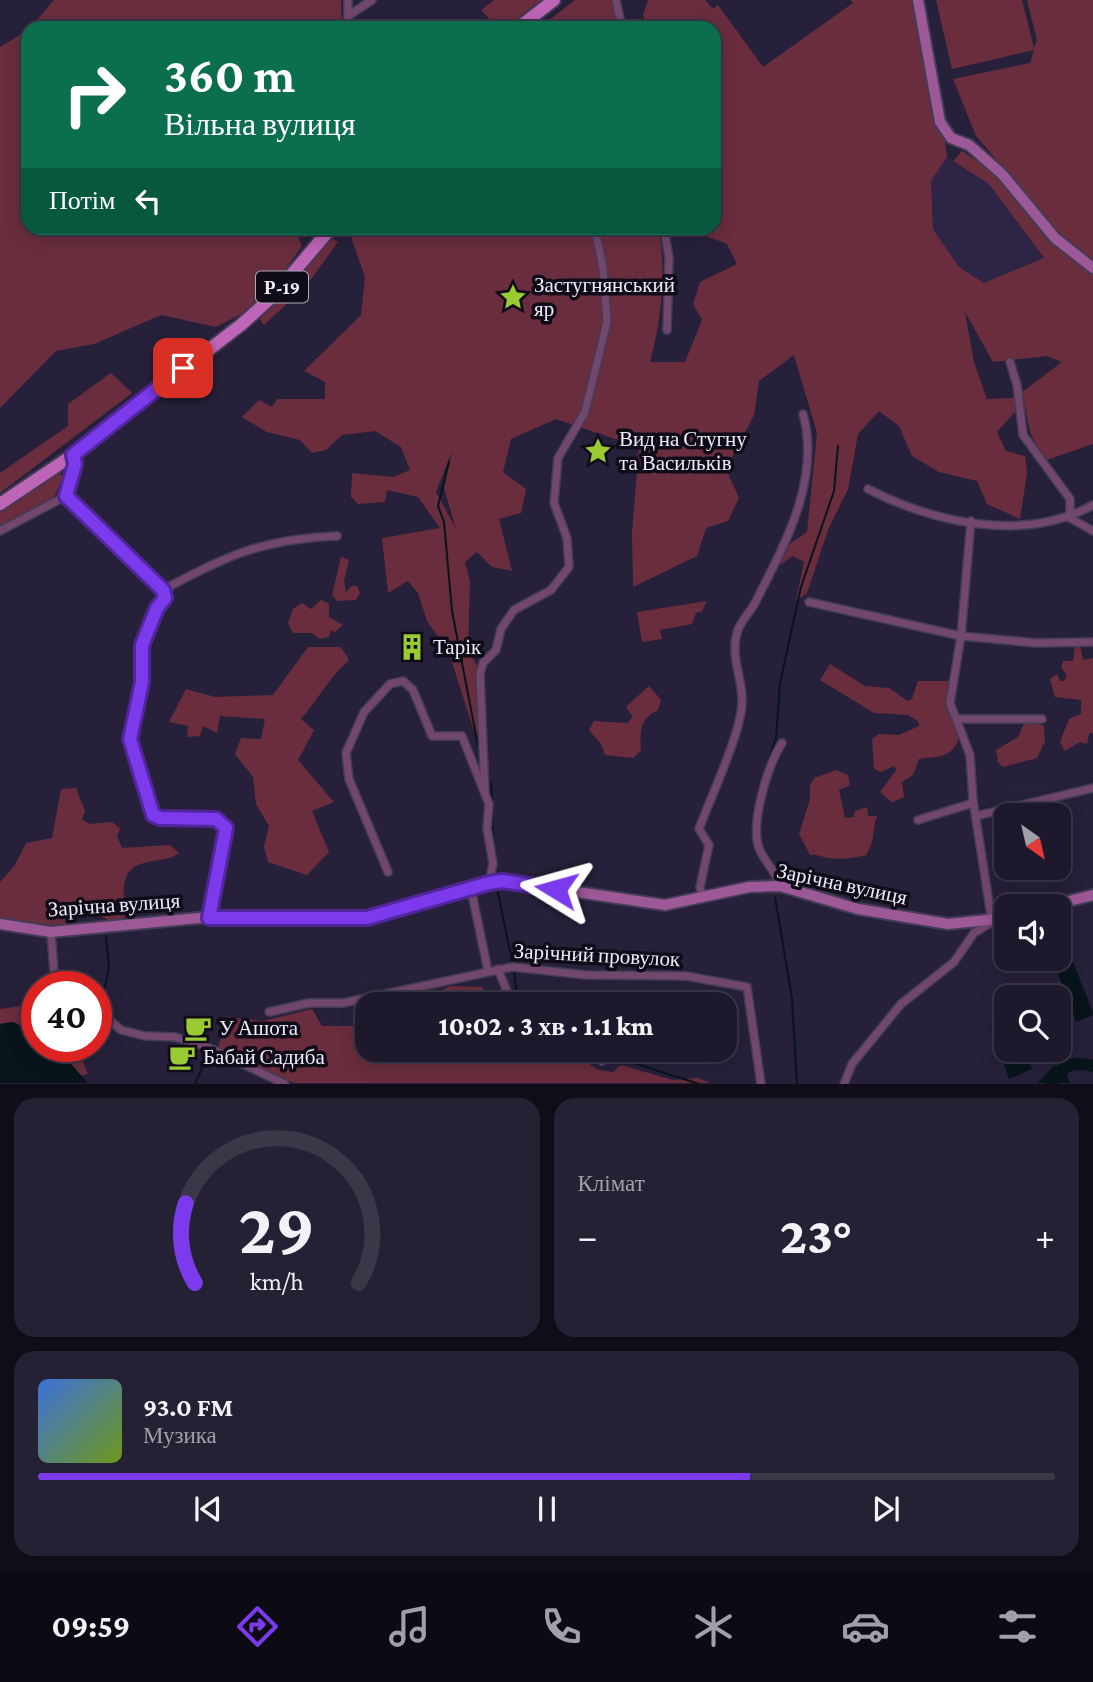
<!DOCTYPE html>
<html lang="uk">
<head>
<meta charset="utf-8">
<style>
	body { margin:0; font-family:"Crimson Pro",serif; background:#252134; color:#f1f3f6; height:100vh; display:flex; flex-direction:column; font-size:26px; white-space:nowrap }
	* { box-sizing:border-box; margin:0 }
	p { font-size:23px; color:#a0a0a9 }
	.icon { flex:none; width:38px; height:38px; fill:none; stroke:currentColor; stroke-width:2; stroke-linecap:round; stroke-linejoin:round }
	.map { position:relative; height:1084px; overflow:hidden }
	.drawer { display:flex; flex-direction:column; gap:14px; padding:14px; background:#100d18; flex:1 }
	.drawer>* { flex:none }
	.hud { position:absolute; left:21px; top:21px; width:700px; height:214px; border-radius:21px; box-shadow:0 4px 18px #0003,0 0 0 2px #3b3748; background:#0b6e4f; color:#fff; overflow:hidden }
	.needle { width:46px; rotate:146deg }
	.buttons { position:absolute; left:994px; top:803px; display:grid; gap:14px }
	.buttons a { display:grid; place-items:center; width:77px; height:77px; border-radius:14px; background:#1d182c; box-shadow:0 4px 18px #0003,0 0 0 2px #3b3748; font-size:35px }
	.speed { position:absolute; left:21px; top:971px; display:flex; gap:14px; font-size:35px; font-weight:700; text-align:center }
	.speed>* { display:grid; place-content:center; width:91px; height:91px; border-radius:50%; background:#1d182c; box-shadow:0 4px 18px #0003,0 0 0 2px #3b3748; line-height:1 }
	.speed .limit { border:10px solid #d22; background:#fff; color:#111 }
	.pin { position:absolute; display:grid; place-items:center; width:60px; height:60px; color:#fff; margin:-30px; border-radius:14px; box-shadow:0 4px 10px #0006 }
	.me { position:absolute; width:77px; margin:-38px; rotate:278deg; stroke-linejoin:round; filter:drop-shadow(0 0 5px #0008) }
	.turn { display:flex; align-items:center; gap:24px; height:147px; padding:0 28px; font-size:32px }
	.turn .icon { width:91px; height:91px; stroke-width:2.5 }
	.turn b { display:block; font-size:49px; line-height:60px }
	.then { display:flex; align-items:center; height:66px; padding:0 28px; background:#0003; gap:14px; font-size:26px }
	.big { font-size:52px; font-weight:800; line-height:1.1 }
	.drawer .widget { flex:1; display:flex; flex-direction:column; justify-content:center; gap:10px; min-width:0; padding:0 24px; border-radius:21px; background:#252134 }
	.drawer .dial { align-items:center; gap:0 }
	.dial svg { height:182px; overflow:visible; fill:none; stroke:#3b3748; stroke-width:7; stroke-linecap:round; text-anchor:middle }
	.dial text { fill:#f1f3f6; stroke:none }
	.song { display:flex; align-items:center; gap:21px }
	.cover { width:84px; height:84px; border-radius:10px; background:linear-gradient(135deg,hsl(220 70% 55%),hsl(80 70% 35%)) }
	.played { height:7px; border-radius:4px; background:linear-gradient(90deg,#7c3aed 70%,#3b3748 70%) }
	.keys { display:flex; justify-content:space-around; direction:ltr }
	.heat { display:flex; justify-content:space-between; align-items:center; font-size:38px; direction:ltr }
	.drawer .tiles { flex:1; display:grid; gap:14px; grid-template-columns:1fr 1fr }
	.widget:last-child { grid-column:span 2 }
	.trip { position:absolute; left:355px; top:992px; width:382px; height:70px; border-radius:21px; background:#1d182c; box-shadow:0 4px 18px #0003,0 0 0 2px #3b3748; font-weight:800; line-height:70px; text-align:center }
	.tabs { display:flex; height:112px; justify-content:space-around; align-items:center; background:#0c0a12; color:#a0a0a9 }
	.tabs .icon { width:49px; height:49px }
	.tabs .on { color:#7c3aed }
	.tabs b { font-size:32px; color:#f1f3f6 }
	.map>svg:first-child { display:block }
	.built { fill:#2e2546 }
	.green { fill:#6a2d3e; fill-rule:evenodd }
	.water { fill:#07151b }
	.lines { fill:none; stroke-linecap:round; stroke-linejoin:round }
	.stream { stroke:#07151b; stroke-width:2 }
	.river { stroke:#07151b; stroke-width:12 }
	.street-casing { stroke:#433c55; stroke-width:10 }
	.secondary-casing { stroke:#433c55; stroke-width:14 }
	.primary-casing { stroke:#433c55; stroke-width:16 }
	.street { stroke:#72476e; stroke-width:7 }
	.secondary { stroke:#9c5897; stroke-width:10 }
	.primary { stroke:#bd65b6; stroke-width:12 }
	.route-casing { stroke:#51269a; stroke-width:18 }
	.route { stroke:#7c3aed; stroke-width:12 }
	.labels { text-anchor:middle; stroke-width:7; stroke-linejoin:round; paint-order:stroke }
	.shield { fill:#0f0c18; stroke:#aca8b9; stroke-width:2 }
	.shield-label { font-size:19px; font-weight:bold; fill:#efebfe }
	.poi-label { font-size:21px; fill:#efebfe; stroke:#0f0c18; text-anchor:start }
	.street-label { font-size:21px; fill:#efebfe; stroke:#0f0c18 }
</style>
</head>
<body>
<div class="map">
<svg width="1093" height="1084" viewBox="0 0 1093 1084">
	<rect width="100%" height="100%" fill="#27203a"/>
	<path class="built" d="M947,157L989,184L1044,259L984,283L959,267L933,229L931,181Z"/>
	<g class="green">
		<path d="M54,0H341L342,28H30Z"/>
		<path d="M494,0H541L505,28H484L491,21L481,10Z"/>
		<path d="M575,0H613L618,28H539Z"/>
		<path d="M648,0H705L713,9L718,5L763,67L853,3L851,0H911L924,47L936,125L945,140L947,157L931,181L933,229L959,267L984,283L1044,258L989,184L953,161L962,151L1000,177L1007,172L976,136L953,79L1030,63L1034,50L952,69L936,0H1022L1034,48L1037,40L1027,0H1093V444L1044,461L1030,432L1024,402L997,432L1006,451L1025,456L1027,473L1020,519L987,504L977,481L939,472L912,456L899,426L879,411L858,434L848,489L828,530L807,593L796,601L804,562L793,556L777,567L788,545L807,532L817,433L794,355L759,381L754,415L726,469L739,498L728,521L706,528L697,556L633,587L632,533L639,447L556,419L511,439L503,472L526,489L521,513L499,519L512,571L492,567L477,552L465,562L470,581L468,649L477,666L481,736L475,734L449,653L427,621L418,593L408,581L388,593L382,538L440,528L418,497L387,490L385,502L358,504L351,497L352,473L393,477L410,470L401,447L375,431L342,435L326,450L312,453L300,440L267,432L242,417L259,400L272,407L277,399H325V382L304,371L361,315L365,277L350,234L351,228H659C666,274 662,317 650,362H685L702,320L693,304L700,282L737,264L727,244L698,233L697,228H714V28H647L643,15ZM965,312L993,362L1047,356L1062,362L1014,398L987,399L974,362ZM452,451L444,488L456,529L436,492Z"/>
		<path d="M28,30V228L294,229L302,246L280,277L243,313L216,327L161,315L94,344L56,351L0,408V47Z"/>
		<path d="M331,238L338,242L306,286L264,325L259,318L298,280Z"/>
		<path d="M111,373L132,393L0,493V473L68,426V404Z"/>
		<path d="M59,472L63,477L53,500L0,527V509Z"/>
		<path d="M341,557L349,560L344,581L346,592L351,586H357L360,593L356,600L337,601L332,595Z"/>
		<path d="M321,600L329,604V617L343,625L335,632L331,630L329,637L319,639L312,633H293L288,623L293,609L302,603L311,609Z"/>
		<path d="M707,601L702,611L696,613L692,624L660,630L662,639L642,642L637,612Z"/>
		<path d="M1075,645L1080,646L1083,660L1093,658V733L1089,734L1087,744L1080,742L1065,751L1060,742L1069,719L1081,714V700L1055,697L1050,679L1057,674L1060,681H1064L1067,675L1061,668L1063,661H1073Z"/>
		<path d="M308,647H341L349,660C330,677 318,699 301,719L314,730L298,760L334,802L312,811L329,852L307,875L268,862L264,847L269,826L256,804L253,777L235,754L241,738L261,739L265,719L220,716L217,733L203,726L200,736L187,737L188,726L169,722L186,689L215,697L273,695Z"/>
		<path d="M830,664L865,686L889,688L908,701L912,699L918,681H949L947,704L959,739C950,759 939,756 919,759L913,775L902,782L904,797L892,802L880,792L897,769L894,766L881,772L874,769L872,739L879,734L899,735L919,726L918,721L908,715L874,713L820,680Z"/>
		<path d="M649,686L661,700L658,710C639,719 640,732 641,751L633,758L605,755L601,744L589,730L594,721L627,723L633,717L626,707Z"/>
		<path d="M1026,719L1044,726L1045,741L1037,758L1003,767L998,762L996,750L1018,737Z"/>
		<path d="M836,770L848,775L850,785L839,790L845,818L854,817L855,811L867,807L868,816H877C871,834 877,836 866,855C855,858 839,860 828,858C820,857 818,854 810,855L799,834L810,799V785L814,778Z"/>
		<path d="M76,788L85,811L82,819L89,824L112,822L120,828L117,837L122,848L170,845L179,853C171,859 163,859 153,861C117,866 124,888 125,917L111,922C99,913 86,914 72,915L63,926L0,920V882L15,865L26,843L52,838L61,789Z"/>
		<path d="M450,986L482,987L494,1004H416Z"/>
		<path d="M37,1004V1015L24,1029L13,1022L0,1024V1009Z"/>
		<path d="M312,1009L322,1026H367L368,1050H567L599,1070L613,1072L621,1065L673,1080L698,1078L710,1083H294L217,1050L229,1017L263,1021Z"/>
		<path d="M56,1047H77L88,1074L80,1076Z"/>
	</g>
	<g class="water">
		<path d="M1073,962L1093,1012V1015L1076,1022L1055,966Z"/>
		<path d="M1006,1021V1050H1025L1032,1069L1009,1079L991,1025Z"/>
		<path d="M13,1022L37,1034V1046L56,1047L88,1083H0V1024Z"/>
		<path d="M1054,1065L1066,1072L1070,1083H1038Z"/>
	</g>
	<g class="lines">
		<g class="stream">
			<path d="M449,462L438,506L444,522L452,611L480,756"/>
			<path d="M764,774L776,738L780,683L801,587L834,491L838,446"/>
			<path d="M491,782L492,801"/>
			<path d="M492,814L493,840"/>
			<path d="M753,836L754,824"/>
			<path d="M496,877V866"/>
			<path d="M497,888L512,961"/>
			<path d="M775,897L792,999L797,1084"/>
			<path d="M514,972L518,1004"/>
			<path d="M96,993L105,987L109,968L106,936"/>
			<path d="M593,1050L699,1084"/>
			<path d="M195,1084L207,1057"/>
		</g>
		<path class="river" d="M1051,1084C1062,1065 1072,1061 1093,1066"/>
		<defs>
			<g id="street">
				<path d="M348,0V28"/>
				<path d="M616,0L622,28"/>
				<path d="M348,16L372,0"/>
				<path d="M664,228L669,258L667,330"/>
				<path d="M1010,362L1017,385L1023,435L1070,499V518"/>
				<path d="M868,489C934,523 1024,543 1093,505"/>
				<path d="M66,496L163,590L165,598L142,645V683L130,739L154,815L160,818L216,819L226,828L209,917"/>
				<path d="M1070,518L1093,531"/>
				<path d="M0,531L66,496L75,464L73,455"/>
				<path d="M163,590C227,555 263,539 337,536"/>
				<path d="M809,602L961,636L1036,643L1093,642"/>
				<path d="M958,719H1042"/>
				<path d="M485,794L480,674L483,663L496,650L501,629L514,610L551,590L569,567L567,538L554,503L558,458L585,412L607,322L603,268L595,228"/>
				<path d="M976,816L1093,788"/>
				<path d="M918,820L973,803"/>
				<path d="M388,872L349,779L346,753L364,712L390,684L403,681L413,690L432,736H462L489,804L487,828L493,864L489,883"/>
				<path d="M780,886C776,871 765,863 759,848C750,823 768,765 782,743"/>
				<path d="M471,889L488,971"/>
				<path d="M703,898L700,887L709,845L699,829C710,799 742,731 742,702C743,679 730,657 737,633C739,622 751,612 756,601C785,544 821,479 803,414"/>
				<path d="M51,932L54,972L70,987"/>
				<path d="M498,969L512,1004"/>
				<path d="M96,1008L121,1030L145,1036L175,1037L205,1046L285,1084"/>
				<path d="M269,1012L309,1003H343L512,967L586,975L686,976L747,987L761,1084"/>
				<path d="M579,1050L602,1061"/>
				<path d="M844,1084L852,1064L901,1004L954,962L974,933L992,922L973,800L970,755L950,703L961,636L971,521"/>
			</g>
			<g id="secondary">
				<path d="M918,0L940,122L951,138L969,145L1002,174L1055,238L1093,268"/>
				<path d="M1048,906L1093,895"/>
				<path d="M0,924L51,932L209,917L367,918L502,881L665,905L749,887L780,886L858,909L948,924L1006,918"/>
			</g>
			<g id="primary">
				<path d="M518,28L554,0"/>
				<path d="M0,504L73,455L242,324L275,294L331,228"/>
			</g>
		</defs>
		<use href="#street" class="street-casing"/>
		<use href="#secondary" class="secondary-casing"/>
		<use href="#primary" class="primary-casing"/>
		<use href="#street" class="street"/>
		<use href="#secondary" class="secondary"/>
		<use href="#primary" class="primary"/>
	</g>
	<g class="lines">
		<defs>
			<path id="route" d="M183,368L73,455L75,464L66,496L163,590L165,598L157,608L142,645V682L130,739L153,815L160,818L216,819L226,828L209,918H367L489,883L502,881L556,889"/>
		</defs>
		<use href="#route" class="route-casing"/>
		<use href="#route" class="route"/>
	</g>
	<defs>
		<symbol id="sight-bare" viewBox="-9 -9 18 18"><path d="M0-6L1.8-2.2L6-1.7L2.9 1.2L3.7 5.4L0 3.3L-3.7 5.4L-2.9 1.2L-6-1.7L-1.8-2.2Z" fill="#9bcb32" stroke="#0f0c18" stroke-width="2.5" paint-order="stroke"/></symbol>
		<symbol id="building-bare" viewBox="-9 -9 18 18"><path d="M-4-6H4V6H1V3H-1V6H-4ZM-2.5-4.3h1.7v1.8h-1.7ZM.8-4.3h1.7v1.8H.8ZM-2.5-1h1.7V.8h-1.7ZM.8-1h1.7V.8H.8Z" fill="#9bcb32" stroke="#0f0c18" stroke-width="2.5" paint-order="stroke"/></symbol>
		<symbol id="cafe-bare" viewBox="-9 -9 18 18"><path d="M-5.5-4.5H6V0H3Q3 3.5 0 3.5H-2.5Q-5.5 3.5-5.5 0ZM3-3.2v2h1.7v-2ZM-6 4.5H4V6H-6Z" fill="#9bcb32" stroke="#0f0c18" stroke-width="2.5" paint-order="stroke"/></symbol>
	</defs>
	<g fill-rule="evenodd">
		<use href="#sight-bare" x="494" y="278" width="38" height="38"/>
		<use href="#sight-bare" x="579" y="432" width="38" height="38"/>
		<use href="#building-bare" x="393" y="628" width="38" height="38"/>
		<use href="#cafe-bare" x="179" y="1009" width="38" height="38"/>
		<use href="#cafe-bare" x="163" y="1038" width="38" height="38"/>
	</g>
	<g class="labels">
		<rect class="shield" x="256" y="271.5" width="52" height="31" rx="5"/>
		<g class="shield-label">
			<text x="282" y="294">Р-19</text>
		</g>
		<g class="poi-label">
			<text x="534" y="292">Застугнянський<tspan x="534" dy="24">яр</tspan></text>
			<text x="619" y="446">Вид на Стугну<tspan x="619" dy="24">та Васильків</tspan></text>
			<text x="433" y="654">Тарік</text>
			<text x="219" y="1035">У Ашота</text>
			<text x="203" y="1064">Бабай Садиба</text>
		</g>
		<g class="street-label">
			<text transform="translate(842 884) rotate(12)" y="7">Зарічна вулиця</text>
			<text transform="translate(114 905) rotate(-4)" y="7">Зарічна вулиця</text>
			<text transform="translate(597 955) rotate(3)" y="7">Зарічний провулок</text>
		</g>
	</g>
</svg>
<div class="buttons">
<a><svg class="needle" viewBox="-14 -14 28 28"><path d="M0-13l5 13h-10z" fill="#e53935"/><path d="M0 13l5-13h-10z" fill="#a0a0a9"/></svg></a>
<a><svg class="icon" aria-label="sound" viewBox="0 0 24 24"><path d="M4 9h4l5-4v14l-5-4H4zM17 9q2 3 0 6"/></svg></a>
<a><svg class="icon" aria-label="search" viewBox="0 0 24 24"><circle cx="10" cy="10" r="6"/><path d="M15 15l6 6"/></svg></a>
</div>
<div class="speed"><div class="limit">40</div></div>
<div class="pin" style="left:183px;top:368px;background:#d93025"><svg class="icon" aria-label="arrive" viewBox="0 0 24 24"><path d="M6 21V4h12l-3 4 3 4H6"/></svg></div>
<svg class="me" style="left:556px;top:889px" viewBox="-20 -20 40 40"><path d="M0-17L14 15 0 8-14 15z" fill="#7c3aed" stroke="#fff" stroke-width="4"/></svg>
<div class="trip">10:02 · 3 хв · 1.1 km</div>
<div class="hud">
<div class="turn"><svg class="icon" aria-label="right" viewBox="0 0 24 24"><path d="M7 20v-9h11M14 6l5 5-5 5"/></svg><div><b>360 m</b>Вільна вулиця</div></div>
<div class="then">Потім<svg class="icon" aria-label="left" viewBox="0 0 24 24"><path d="M17 20v-9H6M10 6l-5 5 5 5"/></svg></div>
</div>
</div>
<section class="drawer">
<div class="tiles">
<div class="widget dial"><svg viewBox="0 0 100 80">
<path d="M14 69A42 42 0 1 1 86 69"/>
<path d="M14 69A42 42 0 0 1 10 34" stroke="#7c3aed"/>
<text x="50" y="56" font-size="32" font-weight="700">29</text>
<text x="50" y="72" font-size="11">km/h</text>
</svg></div>
<div class="widget"><p>Клімат</p>
<div class="heat"><a>−</a><b class="big">23°</b><a>+</a></div>
</div>
<div class="widget">
<div class="song"><i class="cover"></i><div><b>93.0 FM</b><p>Музика</p></div></div>
<div class="played"></div>
<div class="keys"><svg class="icon" aria-label="previous" viewBox="0 0 24 24"><path d="M18 5L8 12l10 7zM5 5v14"/></svg><svg class="icon" aria-label="pause" viewBox="0 0 24 24"><path d="M8 5v14M16 5v14"/></svg><svg class="icon" aria-label="next" viewBox="0 0 24 24"><path d="M6 5l10 7-10 7zM19 5v14"/></svg></div>
</div>
</div>
</section>
<nav class="tabs">
<b>09:59</b>
<svg class="icon on" aria-label="directions" viewBox="0 0 24 24"><path d="M12 3l9 9-9 9-9-9zM9 14v-3h6M13 9l2 2-2 2"/></svg>
<svg class="icon" aria-label="music" viewBox="0 0 24 24"><path d="M9 18V5l10-2v13"/><circle cx="6" cy="18" r="3"/><circle cx="16" cy="16" r="3"/></svg>
<svg class="icon" aria-label="phone" viewBox="0 0 24 24"><path d="M5 4h4l2 5-3 2q2 4 5 5l2-3 5 2v4C11 20 4 13 5 4z"/></svg>
<svg class="icon" aria-label="climate" viewBox="0 0 24 24"><path d="M12 3v18M4 7l16 10M4 17L20 7"/></svg>
<svg class="icon" aria-label="car" viewBox="0 0 24 24"><path d="M5 17H2v-5l4-1 3-4h7l3 4 3 1v5h-3M9 17h6M6 11h13"/><circle cx="7" cy="17" r="2"/><circle cx="17" cy="17" r="2"/></svg>
<svg class="icon" aria-label="filters" viewBox="0 0 24 24"><path d="M4 7h16M4 17h16"/><circle cx="9" cy="7" r="2"/><circle cx="15" cy="17" r="2"/></svg>
</nav>
</body>
</html>
